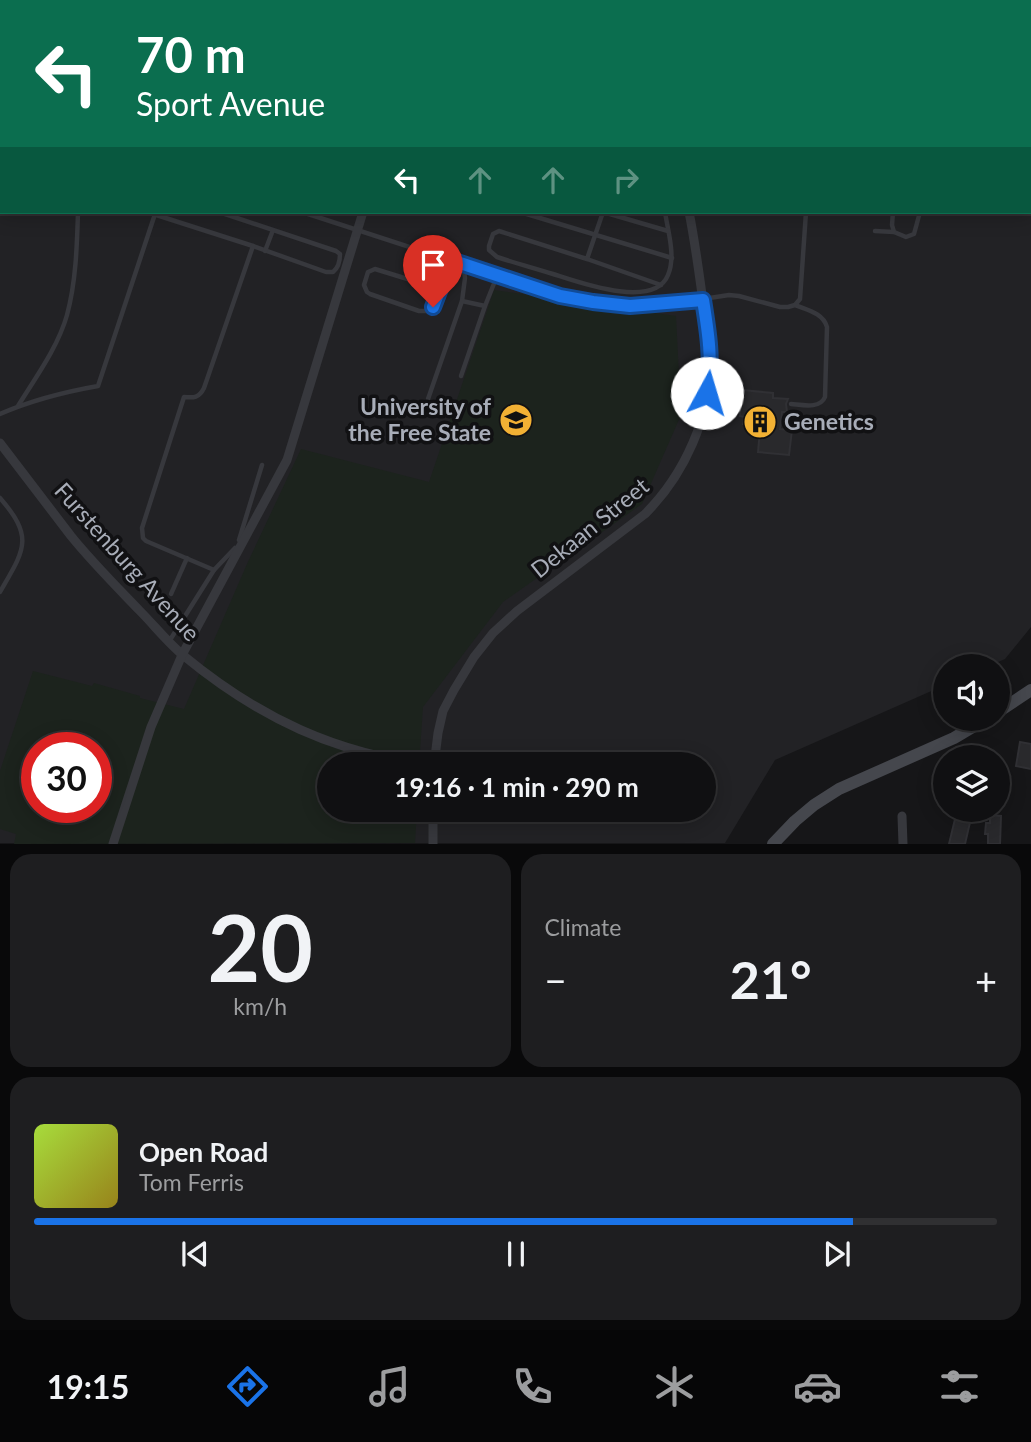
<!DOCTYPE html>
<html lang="en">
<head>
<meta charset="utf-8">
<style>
	body { margin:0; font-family:Lato,sans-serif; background:#1e1e20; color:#f1f3f6; height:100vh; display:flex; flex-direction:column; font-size:26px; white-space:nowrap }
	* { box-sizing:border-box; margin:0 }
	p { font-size:23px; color:#9c9d9f }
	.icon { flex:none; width:38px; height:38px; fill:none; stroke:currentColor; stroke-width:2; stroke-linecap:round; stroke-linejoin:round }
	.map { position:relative; height:844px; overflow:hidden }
	.side { display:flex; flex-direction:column; gap:10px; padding:10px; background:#09090a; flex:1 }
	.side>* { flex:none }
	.banner { position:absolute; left:0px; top:0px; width:1032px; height:214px; box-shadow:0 4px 18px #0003,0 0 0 2px #303032; background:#0b6e4f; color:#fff; overflow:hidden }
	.fabs { position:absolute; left:933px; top:654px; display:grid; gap:14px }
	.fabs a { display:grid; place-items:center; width:77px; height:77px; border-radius:50%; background:#101012; box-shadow:0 4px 18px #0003,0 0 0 2px #303032; font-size:35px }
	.speed { position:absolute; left:21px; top:732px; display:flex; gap:14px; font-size:35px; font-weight:700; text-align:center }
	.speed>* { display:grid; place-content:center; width:91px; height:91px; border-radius:50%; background:#101012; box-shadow:0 4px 18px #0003,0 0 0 2px #303032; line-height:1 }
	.speed .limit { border:10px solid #d22; background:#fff; color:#111 }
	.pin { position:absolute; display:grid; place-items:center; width:60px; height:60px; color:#fff; margin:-72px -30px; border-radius:50% 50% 50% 0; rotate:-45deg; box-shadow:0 0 7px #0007 }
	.pin .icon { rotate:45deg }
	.me { position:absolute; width:77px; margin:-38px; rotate:6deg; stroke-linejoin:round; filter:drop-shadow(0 0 5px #0008) }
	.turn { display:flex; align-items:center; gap:24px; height:147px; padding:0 21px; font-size:32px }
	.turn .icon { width:91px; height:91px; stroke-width:2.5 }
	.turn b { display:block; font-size:49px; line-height:60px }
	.lanes { display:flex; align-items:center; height:66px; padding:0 21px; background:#0003; justify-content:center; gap:35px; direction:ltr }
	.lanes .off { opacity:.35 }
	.big { font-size:52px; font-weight:700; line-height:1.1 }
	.side .tile { flex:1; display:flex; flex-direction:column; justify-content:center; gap:10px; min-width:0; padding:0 24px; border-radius:21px; background:#1e1e20 }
	.side .dial { align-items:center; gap:0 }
	.dial b { font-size:91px; line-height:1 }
	.song { display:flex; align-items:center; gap:21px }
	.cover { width:84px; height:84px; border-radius:10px; background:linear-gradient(135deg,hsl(80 70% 55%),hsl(50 70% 35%)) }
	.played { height:7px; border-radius:4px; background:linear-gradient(90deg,#1a73e8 85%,#303032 85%) }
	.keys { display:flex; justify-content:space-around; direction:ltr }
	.heat { display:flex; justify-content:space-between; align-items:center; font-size:38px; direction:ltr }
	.side .tiles { flex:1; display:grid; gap:10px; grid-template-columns:1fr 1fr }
	.tile:last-child { grid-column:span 2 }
	.trip { position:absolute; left:317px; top:752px; width:399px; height:70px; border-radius:35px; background:#101012; box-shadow:0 4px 18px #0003,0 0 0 2px #303032; font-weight:700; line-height:70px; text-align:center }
	.tabs { display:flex; height:112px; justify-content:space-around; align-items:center; background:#060607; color:#9c9d9f }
	.tabs .icon { width:49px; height:49px }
	.tabs .selected { color:#1a73e8 }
	.tabs b { font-size:32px; color:#f1f3f6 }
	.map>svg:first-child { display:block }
	.built { fill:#222225; fill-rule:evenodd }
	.green { fill:#1c231d; fill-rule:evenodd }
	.building { fill:#29292c; stroke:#303034; stroke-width:2 }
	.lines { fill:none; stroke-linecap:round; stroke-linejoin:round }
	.lane { stroke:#37383d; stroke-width:4.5 }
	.street { stroke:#37383d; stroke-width:9 }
	.secondary { stroke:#45474d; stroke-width:12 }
	.route-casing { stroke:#114b97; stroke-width:18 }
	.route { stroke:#1a73e8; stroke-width:12 }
	.labels { text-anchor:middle; stroke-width:7; stroke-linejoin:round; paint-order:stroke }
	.poi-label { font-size:23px; font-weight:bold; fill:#a8adb8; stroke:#111113; text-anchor:end }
	.street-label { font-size:23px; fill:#a8adb8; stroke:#111113 }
</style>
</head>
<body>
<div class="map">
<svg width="1031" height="844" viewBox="0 0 1031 844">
	<rect width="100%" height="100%" fill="#161618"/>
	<g class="built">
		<path d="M123,0H734L738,2H120Z"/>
		<path d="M0,79L2,80V212H1031V92V627L1005,659L987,667H945V685L775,760L725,843H0ZM37,747H96V807H37ZM329,765H704V810H329Z"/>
	</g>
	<path class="green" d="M494,290L676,316L681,415L642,504L503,602L423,707L419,765H329V810H417L415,843L14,844L16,834L0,829V771L33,671L92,686L94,683L140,696V698L184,709L247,564L301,449L429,482ZM37,747H96V807H37Z"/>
	<g class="building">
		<path d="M742,390L773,393V398L788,399L786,404L787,412H782L780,429L792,430L789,455L758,452L760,430L753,429V427L743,424L744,417L740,416Z"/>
		<path d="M1020,742L1031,744V769L1016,766Z"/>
		<path d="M956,815L971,818L965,844H949Z"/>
		<path d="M990,815L1001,816L1000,844H988V834H985L986,823H990Z"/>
	</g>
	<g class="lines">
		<g class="lane">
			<path d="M159,0L161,2"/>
			<path d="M944,0L948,2"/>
			<path d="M1003,0L1009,2"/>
			<path d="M119,2L121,0"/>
			<path d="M261,2V0"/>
			<path d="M294,2V0"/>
			<path d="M324,2V0"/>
			<path d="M965,2L966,0"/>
			<path d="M1031,30V31"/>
			<path d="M0,96L2,97"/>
			<path d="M1031,116V117"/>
			<path d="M1031,144V145"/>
			<path d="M147,212L253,246L326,272H333C338,268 340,260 340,254L336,251L219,212"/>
			<path d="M302,212L560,296L630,306L677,303L729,295L739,296L780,307H788L795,305L800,299L806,212"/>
			<path d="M520,212L672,258"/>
			<path d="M603,212L587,259L499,231L493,234L489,246V250L497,257C515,263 534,268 553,274C578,282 654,310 668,275C676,256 668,232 665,212"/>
			<path d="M603,212L668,231"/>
			<path d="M893,212L892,225L894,232L906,237L914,234L920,212"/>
			<path d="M875,231L894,232"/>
			<path d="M265,251L273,230"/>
			<path d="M587,259L661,285"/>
			<path d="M463,264L465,278L462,301L485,306L497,276"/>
			<path d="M440,289L375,269L368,272L364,285L367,292L370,294L419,311H430C439,296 444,277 451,260"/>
			<path d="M461,376L485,306"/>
			<path d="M428,399L462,301"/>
			<path d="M791,404C803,405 820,409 825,397L827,327C823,313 807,310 795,305"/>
			<path d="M18,406C36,377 58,347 67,315C76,282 77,245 78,212"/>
			<path d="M0,414C32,400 64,392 98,386L155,214"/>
			<path d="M0,498C35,538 24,550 0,592"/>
			<path d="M239,540L262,465"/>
			<path d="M214,570L146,541L143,538L142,528L184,397C194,398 199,398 204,388L253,246"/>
			<path d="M171,594L187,558"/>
			<path d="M170,640L214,570L235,548"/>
		</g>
		<g class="street">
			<path d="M681,2L682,0"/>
			<path d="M0,443C24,474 47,505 71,536C92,562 116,586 139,610C154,625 168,643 184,656C258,717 337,755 433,765"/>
			<path d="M434,765L438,733L443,711L454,690L474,657L493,633L517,611L645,514C685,474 710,417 711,360C711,340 706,321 703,302C699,272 695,242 689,212"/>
			<path d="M433,810V844"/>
			<path d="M902,816L903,844"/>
			<path d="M113,844L151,727L182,655L287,460L363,212"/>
		</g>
		<g class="secondary">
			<path d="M854,0L860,2"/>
			<path d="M998,712L1031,690"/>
			<path d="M773,844L795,821L814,805L839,789L954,738L986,719"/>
		</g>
	</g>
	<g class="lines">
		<defs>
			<path id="route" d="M433,307L451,260L560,296L593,302L630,306L703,300C708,331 713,361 707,393"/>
		</defs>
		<use href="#route" class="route-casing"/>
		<use href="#route" class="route"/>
	</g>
	<defs>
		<symbol id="university-disc" viewBox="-11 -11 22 22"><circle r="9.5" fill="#f2b134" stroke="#111113"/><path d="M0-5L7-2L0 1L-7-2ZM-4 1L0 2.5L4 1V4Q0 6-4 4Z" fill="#111"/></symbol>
		<symbol id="building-disc" viewBox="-11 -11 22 22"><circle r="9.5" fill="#f2b134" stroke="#111113"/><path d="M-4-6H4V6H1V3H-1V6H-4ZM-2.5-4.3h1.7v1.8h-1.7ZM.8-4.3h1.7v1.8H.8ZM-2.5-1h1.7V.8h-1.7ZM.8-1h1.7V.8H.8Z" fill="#111"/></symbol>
	</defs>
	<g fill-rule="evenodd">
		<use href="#university-disc" x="497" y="401" width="38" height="38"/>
		<use href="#building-disc" x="741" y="403" width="38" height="38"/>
	</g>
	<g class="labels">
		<g class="poi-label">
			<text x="491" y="415">University of<tspan x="491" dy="26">the Free State</tspan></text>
			<text x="784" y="430" text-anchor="start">Genetics</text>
		</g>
		<g class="street-label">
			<text transform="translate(590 528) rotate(-39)" y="8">Dekaan Street</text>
			<text transform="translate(127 562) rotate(48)" y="8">Furstenburg Avenue</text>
		</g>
	</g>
</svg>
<div class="fabs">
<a><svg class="icon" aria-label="sound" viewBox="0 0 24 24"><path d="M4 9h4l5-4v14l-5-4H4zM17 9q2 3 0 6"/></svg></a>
<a><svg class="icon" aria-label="layers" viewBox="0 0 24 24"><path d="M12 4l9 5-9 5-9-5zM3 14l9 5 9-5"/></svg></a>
</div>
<div class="speed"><div class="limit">30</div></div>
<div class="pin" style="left:433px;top:307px;background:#d93025"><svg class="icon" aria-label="arrive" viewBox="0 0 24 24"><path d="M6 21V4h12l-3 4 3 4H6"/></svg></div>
<svg class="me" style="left:707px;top:393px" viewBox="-20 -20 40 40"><circle r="19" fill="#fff"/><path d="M0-13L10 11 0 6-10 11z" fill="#1a73e8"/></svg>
<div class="trip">19:16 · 1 min · 290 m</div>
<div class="banner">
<div class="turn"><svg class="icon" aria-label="left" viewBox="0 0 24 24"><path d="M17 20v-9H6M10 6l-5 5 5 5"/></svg><div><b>70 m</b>Sport Avenue</div></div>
<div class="lanes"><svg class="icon" aria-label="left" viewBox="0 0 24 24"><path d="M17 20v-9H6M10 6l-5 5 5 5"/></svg><svg class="icon off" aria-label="ahead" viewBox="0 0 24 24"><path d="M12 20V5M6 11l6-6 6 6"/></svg><svg class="icon off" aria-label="ahead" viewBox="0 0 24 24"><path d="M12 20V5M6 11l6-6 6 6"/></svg><svg class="icon off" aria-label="right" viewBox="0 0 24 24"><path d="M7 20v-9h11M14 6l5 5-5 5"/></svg></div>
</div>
</div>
<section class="side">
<div class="tiles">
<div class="tile dial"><b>20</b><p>km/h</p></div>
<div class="tile"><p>Climate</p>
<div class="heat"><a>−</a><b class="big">21°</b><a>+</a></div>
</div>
<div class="tile">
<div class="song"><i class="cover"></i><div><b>Open Road</b><p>Tom Ferris</p></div></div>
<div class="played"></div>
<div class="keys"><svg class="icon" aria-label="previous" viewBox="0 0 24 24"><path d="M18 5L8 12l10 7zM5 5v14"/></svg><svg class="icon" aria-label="pause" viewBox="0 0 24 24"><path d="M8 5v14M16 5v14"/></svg><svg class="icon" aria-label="next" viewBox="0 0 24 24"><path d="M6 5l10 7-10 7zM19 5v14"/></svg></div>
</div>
</div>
</section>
<nav class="tabs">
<b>19:15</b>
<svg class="icon selected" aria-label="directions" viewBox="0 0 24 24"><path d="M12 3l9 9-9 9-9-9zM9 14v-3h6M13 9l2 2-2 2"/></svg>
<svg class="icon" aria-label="music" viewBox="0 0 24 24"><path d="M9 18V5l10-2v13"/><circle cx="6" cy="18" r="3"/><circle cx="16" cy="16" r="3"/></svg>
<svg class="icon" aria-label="phone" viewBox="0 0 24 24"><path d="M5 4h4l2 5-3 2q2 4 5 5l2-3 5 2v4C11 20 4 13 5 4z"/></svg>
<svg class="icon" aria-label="climate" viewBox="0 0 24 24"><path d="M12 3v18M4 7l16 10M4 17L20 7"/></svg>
<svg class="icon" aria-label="car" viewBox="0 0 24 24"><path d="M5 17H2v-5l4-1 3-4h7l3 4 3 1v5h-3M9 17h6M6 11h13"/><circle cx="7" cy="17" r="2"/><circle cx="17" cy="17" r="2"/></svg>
<svg class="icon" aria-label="filters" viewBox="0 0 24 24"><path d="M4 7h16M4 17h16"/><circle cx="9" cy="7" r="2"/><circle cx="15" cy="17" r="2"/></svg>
</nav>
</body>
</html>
